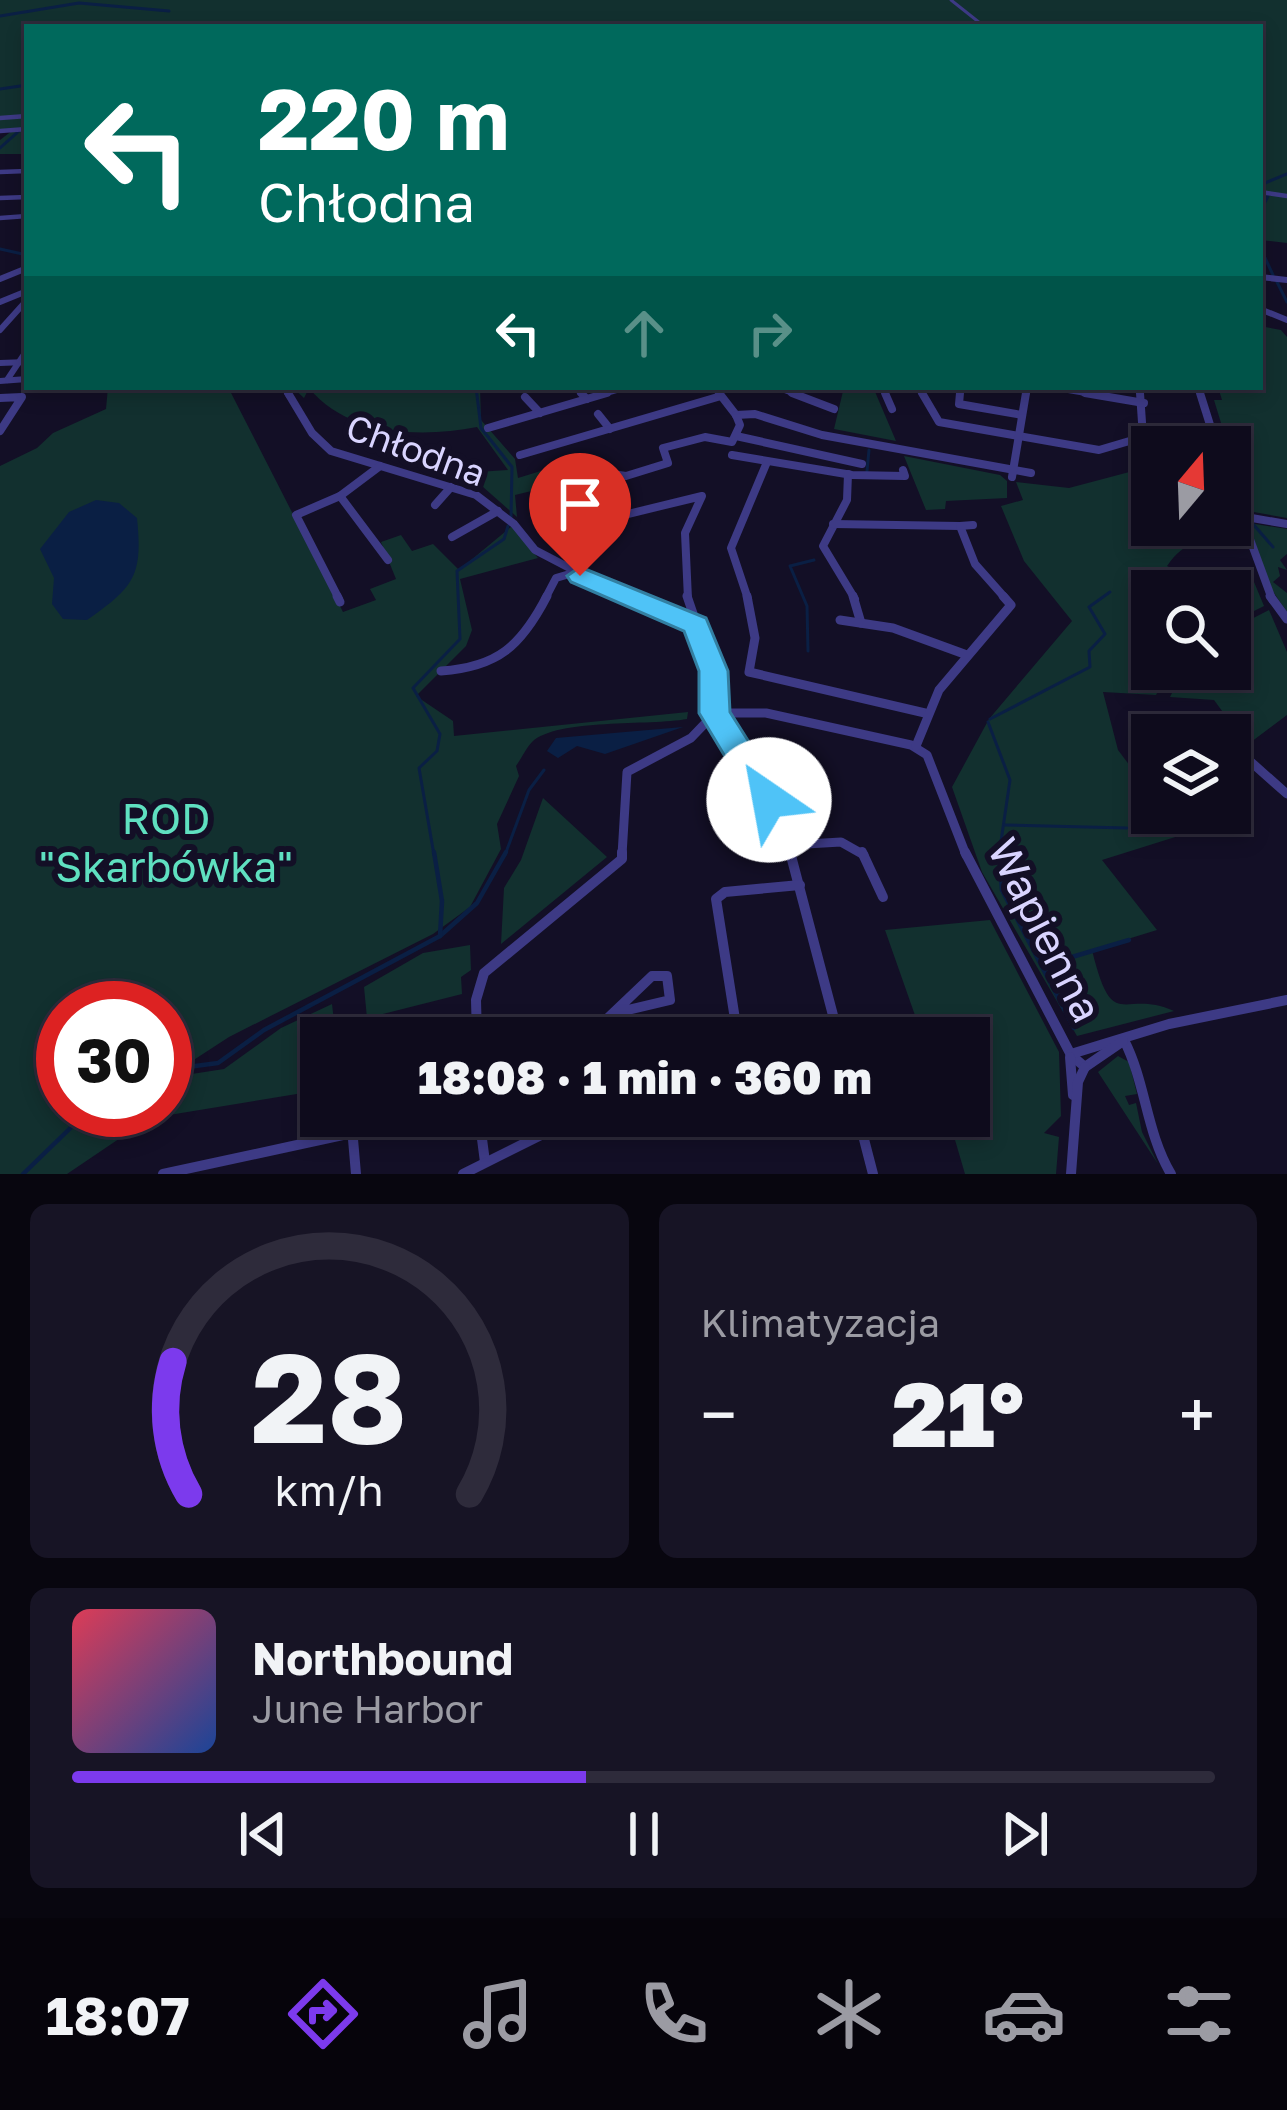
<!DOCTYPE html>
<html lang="pl">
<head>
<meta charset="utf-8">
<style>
	body { margin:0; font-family:"Golos Text",sans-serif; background:#171425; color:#f1f3f6; height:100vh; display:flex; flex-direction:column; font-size:45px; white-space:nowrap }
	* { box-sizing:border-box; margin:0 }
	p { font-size:39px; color:#9b9ba3 }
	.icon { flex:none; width:66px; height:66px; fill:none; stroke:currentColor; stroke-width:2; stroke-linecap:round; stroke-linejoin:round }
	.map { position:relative; height:1174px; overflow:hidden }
	.sheet { display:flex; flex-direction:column; gap:30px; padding:30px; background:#08060f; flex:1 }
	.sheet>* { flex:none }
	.guide { position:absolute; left:24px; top:24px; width:1239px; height:366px; border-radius:0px; box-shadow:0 6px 18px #0003,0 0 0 3px #2e2b3b; background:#00695c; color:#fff; overflow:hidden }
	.needle { width:78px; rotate:19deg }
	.fabs { position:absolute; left:1131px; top:426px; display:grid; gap:24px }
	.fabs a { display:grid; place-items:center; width:120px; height:120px; border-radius:0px; background:#0e0b1c; box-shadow:0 6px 18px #0003,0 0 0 3px #2e2b3b; font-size:60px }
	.speed { position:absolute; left:36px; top:981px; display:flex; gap:24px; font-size:60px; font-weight:700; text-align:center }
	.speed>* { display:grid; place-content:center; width:156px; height:156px; border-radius:50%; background:#0e0b1c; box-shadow:0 6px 18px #0003,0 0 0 3px #2e2b3b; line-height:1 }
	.speed .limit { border:18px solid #d22; background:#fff; color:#111 }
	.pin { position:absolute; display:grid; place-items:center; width:102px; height:102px; color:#fff; margin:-123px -51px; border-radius:50% 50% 50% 0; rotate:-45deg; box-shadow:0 0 12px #0007 }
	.pin .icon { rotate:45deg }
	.me { position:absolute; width:132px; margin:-66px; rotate:327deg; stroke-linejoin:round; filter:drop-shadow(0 0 9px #0008) }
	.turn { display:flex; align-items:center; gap:42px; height:252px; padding:0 36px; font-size:54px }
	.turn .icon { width:156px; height:156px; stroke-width:2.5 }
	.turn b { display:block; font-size:84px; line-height:102px }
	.lanes { display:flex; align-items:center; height:114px; padding:0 36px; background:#0003; justify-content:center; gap:60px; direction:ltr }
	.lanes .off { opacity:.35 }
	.big { font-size:90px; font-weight:800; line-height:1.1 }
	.sheet .widget { flex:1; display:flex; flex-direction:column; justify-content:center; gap:18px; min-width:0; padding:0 42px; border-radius:18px; background:#171425 }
	.sheet .dial { align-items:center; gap:0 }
	.dial svg { height:312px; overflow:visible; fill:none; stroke:#2e2b3b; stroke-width:7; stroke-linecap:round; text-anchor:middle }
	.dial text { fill:#f1f3f6; stroke:none }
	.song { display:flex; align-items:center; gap:36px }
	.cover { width:144px; height:144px; border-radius:18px; background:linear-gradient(135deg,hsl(350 70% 55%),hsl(220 70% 35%)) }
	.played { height:12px; border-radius:6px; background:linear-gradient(90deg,#7c3aed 45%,#2e2b3b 45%) }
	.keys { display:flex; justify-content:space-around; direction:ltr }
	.heat { display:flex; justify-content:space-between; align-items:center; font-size:66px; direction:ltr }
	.sheet .tiles { flex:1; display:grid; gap:30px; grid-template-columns:1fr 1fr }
	.widget:last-child { grid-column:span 2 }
	.trip { position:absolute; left:300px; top:1017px; width:690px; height:120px; border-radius:0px; background:#0e0b1c; box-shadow:0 6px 18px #0003,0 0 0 3px #2e2b3b; font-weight:800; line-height:120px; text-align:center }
	.tab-bar { display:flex; height:192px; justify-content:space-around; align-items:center; background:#06040b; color:#9b9ba3 }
	.tab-bar .icon { width:84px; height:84px }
	.tab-bar .selected { color:#7c3aed }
	.tab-bar b { font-size:54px; color:#f1f3f6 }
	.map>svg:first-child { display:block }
	.green { fill:#12302f; fill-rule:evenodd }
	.water { fill:#0a1f44 }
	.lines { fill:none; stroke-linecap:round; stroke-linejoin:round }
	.stream-far1 { stroke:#0a1f44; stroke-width:3 }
	.stream { stroke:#0a1f44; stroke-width:4.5 }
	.minor-far5 { stroke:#3d3a85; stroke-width:3 }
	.minor-far4 { stroke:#3d3a85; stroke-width:4.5 }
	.minor-far3 { stroke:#3d3a85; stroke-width:6 }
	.minor-far2 { stroke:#3d3a85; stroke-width:8 }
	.minor-far1 { stroke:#3d3a85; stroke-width:9 }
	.minor { stroke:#3d3a85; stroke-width:10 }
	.route { fill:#4fc3f7; stroke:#337fa1; stroke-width:3 }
	.labels { text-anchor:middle; stroke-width:12; stroke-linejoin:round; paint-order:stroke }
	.street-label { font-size:36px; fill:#d9d4ff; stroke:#130f26 }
	.near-park-label { font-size:42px; fill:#5fe0c0; stroke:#130f26 }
	.near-street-label { font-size:42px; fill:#d9d4ff; stroke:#130f26 }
</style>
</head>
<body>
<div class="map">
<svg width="1287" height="1174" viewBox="0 0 1287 1174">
	<rect width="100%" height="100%" fill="#130f26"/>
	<g class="green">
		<path d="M0,0H1287V243L1260,240V27H27V154H0V140L13,130H0Z"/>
		<path d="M1260,326L1281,330L1287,337V518L1248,511L1214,400H1222L1218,387H1260Z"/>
		<path d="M108,387H228L343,612L376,600L370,589L396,579L381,542L401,535L412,551L433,544L459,570L512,526L538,558L460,579L472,630L466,646L416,696L453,721L454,736L688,712L687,719C650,726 557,718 532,742C527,747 521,759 516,766L519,776L497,824L501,849L470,907L433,934L229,1037L166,1078L224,1069L281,1028L332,1004L336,1038H321L315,1091L163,1116L138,1126L67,1174H0V466L37,448L53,433L106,409ZM63,1008H165V1110H63Z"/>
		<path d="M292,387H480L481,420L515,459L518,478L593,455L600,459L588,487L552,486L515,495L517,517L474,479L477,472L508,470L477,427C421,438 348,436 309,388L304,398Z"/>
		<path d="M844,387H873L896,441L834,429Z"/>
		<path d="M904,456L1000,475L1007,481V498L946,501L945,509L926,510Z"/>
		<path d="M1152,466V525H1230V506L1243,548L1233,537C1203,538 1185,540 1167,566L1189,577L1254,582L1264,606L1230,623V591H1152V669H1170L1156,695L1103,692L1118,750L1152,795V813H1169L1188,833L1102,860L1157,930L1092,950C1113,1036 1122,988 1174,1011L1077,1036L982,872L952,787L989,719L1072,621L1024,561L1001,506L1023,500L1016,482L1069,488Z"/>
		<path d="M1249,523L1287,529V554L1280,560L1287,570L1278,567L1280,576L1273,582L1287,593V612L1268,584Z"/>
		<path d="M1269,610L1287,652V715L1247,745L1214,700L1170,697L1184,669H1230V630Z"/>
		<path d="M543,798L607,857L501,944L504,888L521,860Z"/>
		<path d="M990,920L1059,1052L1061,1116L1044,1133L1059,1137L1056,1174H965L948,1116H969V1038H923L885,930Z"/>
		<path d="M470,945L471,970L461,977L462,994L367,1018L364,987L423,953Z"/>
		<path d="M1118,1056L1129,1062L1137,1094L1125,1096L1129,1105L1136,1103L1142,1132L1158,1164L1098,1072Z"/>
	</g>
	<g class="water">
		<path d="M96,500L119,503L137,518C143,576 134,587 87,620L63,619L52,604L54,578L40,549L69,512Z"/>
		<path d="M683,727L605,754L577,746L558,758L547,751L556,738Z"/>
	</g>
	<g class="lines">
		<g class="stream-far1">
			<path d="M0,16L79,3L169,11"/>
			<path d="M0,89L27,85"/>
			<path d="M0,148L19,131"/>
			<path d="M1260,185L1287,174"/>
			<path d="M1260,212L1268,196"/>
			<path d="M1260,247L1273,275"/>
			<path d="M0,249L27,255"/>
			<path d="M1277,282L1287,302"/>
			<path d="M476,387L481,428L512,467L511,518"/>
			<path d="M867,471L869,450"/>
			<path d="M1253,524L1273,547"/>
			<path d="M808,651L807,606L790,566L814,560"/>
			<path d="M990,719L1090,667L1089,651L1105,634L1089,607L1110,592"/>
			<path d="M988,722L1010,780L999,855"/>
			<path d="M1005,825L1127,828"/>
			<path d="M434,855L419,768L437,751L440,734L413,688L460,639L457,571L504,539L508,526"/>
			<path d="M505,855L529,790L544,770"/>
		</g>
		<g class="stream">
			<path d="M999,852L1002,890L1074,1028"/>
			<path d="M440,936L477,903L506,852"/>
			<path d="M1045,965L1129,940"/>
			<path d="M165,1070L218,1063L264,1030L440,936L442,901L434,852"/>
			<path d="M23,1174L89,1110"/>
		</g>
		<path class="minor-far5" d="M951,0L985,27"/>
		<g class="minor-far4">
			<path d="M0,118L27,116"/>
			<path d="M0,131L27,129"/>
			<path d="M0,172L27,171"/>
			<path d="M1260,192L1287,196"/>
			<path d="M0,198L27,197"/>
			<path d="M0,218L27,216"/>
		</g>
		<g class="minor-far3">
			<path d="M1260,277L1287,280"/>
			<path d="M0,279L27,268"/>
			<path d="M0,302L27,291"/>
			<path d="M1260,309L1287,320"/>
			<path d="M0,330L27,300"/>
			<path d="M0,363L27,362"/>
			<path d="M7,380L27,350"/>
			<path d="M0,381L27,379"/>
			<path d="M284,387L289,396"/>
			<path d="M576,387L584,396"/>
			<path d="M714,387L721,396"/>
			<path d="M777,387L800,396"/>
			<path d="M883,387L887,396"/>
			<path d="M919,387L924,396"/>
			<path d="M1051,387L1103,396"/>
			<path d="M1140,387L1141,396"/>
			<path d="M1198,387L1201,396"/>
			<path d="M597,396L627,387"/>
			<path d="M959,396L960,387"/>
			<path d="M1026,396L1027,387"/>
		</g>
		<g class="minor-far2">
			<path d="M288,393L312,433L331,451L476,495L514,524L535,550L629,599"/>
			<path d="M581,393L587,399"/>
			<path d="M719,393L736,415"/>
			<path d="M792,393L834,409"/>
			<path d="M885,393L892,409"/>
			<path d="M922,393L939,422L1099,450L1143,437L1140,393"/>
			<path d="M960,393L959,404L1022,415"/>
			<path d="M1085,393L1144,403"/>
			<path d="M1200,393L1217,447"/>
			<path d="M525,397L540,413"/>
			<path d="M0,398L22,397L0,431"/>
			<path d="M598,414L610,429"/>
			<path d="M736,415L755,414L822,435L1031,473"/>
			<path d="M488,428L607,393"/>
			<path d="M736,436L862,464"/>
			<path d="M520,455L721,396"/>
			<path d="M732,455L852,475L905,476L903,470"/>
			<path d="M848,474L847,500L823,546L855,599"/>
			<path d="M1012,477L1026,393"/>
			<path d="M1230,485L1272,599"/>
			<path d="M548,493L589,488L605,473L626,476L668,463L663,448L705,437L732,442L740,425L736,415"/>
			<path d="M340,496L388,560"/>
			<path d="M435,505L451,487"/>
			<path d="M1240,516L1287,524"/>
			<path d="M591,523L702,496L685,533L688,599"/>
			<path d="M833,524L960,526L975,564L1006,599"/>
			<path d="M960,526L973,525"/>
			<path d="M452,537L498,511"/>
			<path d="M339,599L296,515L340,496L380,466"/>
			<path d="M545,599L556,578L573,573"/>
			<path d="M748,599L731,548L767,462"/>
		</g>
		<g class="minor-far1">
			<path d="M337,596L340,602"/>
			<path d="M622,596L695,625"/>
			<path d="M687,596L713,672L715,713L786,836L791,855"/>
			<path d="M747,596L755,638L749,672L925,713"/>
			<path d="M853,596L861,623"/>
			<path d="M1270,596L1287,619"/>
			<path d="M840,620L893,628L967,655"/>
			<path d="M441,671C498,667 521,646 547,596"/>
			<path d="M715,713H766L911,745L927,755L966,855"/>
			<path d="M916,746L939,690L1011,605L1003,596"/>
			<path d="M1242,754L1287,794"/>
			<path d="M789,845L841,842L864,855"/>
			<path d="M622,855L627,772L691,738L715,713"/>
		</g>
		<g class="minor">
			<path d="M790,852L839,1038"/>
			<path d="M862,852L883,897"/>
			<path d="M965,852L1071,1055L1085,1067"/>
			<path d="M477,1038L476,1000L484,973L622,859V852"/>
			<path d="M587,1038L652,976H667L670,1000L615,1013"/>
			<path d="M738,1038L716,899L725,892L800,885"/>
			<path d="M1124,1040C1146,1083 1146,1132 1171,1174"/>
			<path d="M1071,1054L1169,1024L1287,1000"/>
			<path d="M1070,1057L1073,1095"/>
			<path d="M1085,1067L1123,1041"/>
			<path d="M351,1116L356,1174"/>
			<path d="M479,1116L485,1162"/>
			<path d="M858,1116L873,1174"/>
			<path d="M163,1174L352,1133"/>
			<path d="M463,1174L543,1134L645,1116"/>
			<path d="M1071,1174L1078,1082L1085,1067"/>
		</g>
	</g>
	<path class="route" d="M580,567L706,618L728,671L730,712L780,791L785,800L780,810H757L699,713V671L684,631L571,582L567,576Z"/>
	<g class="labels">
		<g class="street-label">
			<text transform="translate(416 450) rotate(20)" y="13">Chłodna</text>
		</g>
		<g class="near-park-label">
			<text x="166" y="834">ROD<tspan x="166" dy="48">"Skarbówka"</tspan></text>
		</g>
		<g class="near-street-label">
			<text transform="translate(1045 930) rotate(63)" y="15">Wapienna</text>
		</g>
	</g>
</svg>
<div class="fabs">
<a><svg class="needle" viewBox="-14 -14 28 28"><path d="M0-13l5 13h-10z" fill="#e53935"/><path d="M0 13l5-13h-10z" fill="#9b9ba3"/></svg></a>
<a><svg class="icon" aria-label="search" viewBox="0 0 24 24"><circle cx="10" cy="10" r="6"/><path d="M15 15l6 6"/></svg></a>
<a><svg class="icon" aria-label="layers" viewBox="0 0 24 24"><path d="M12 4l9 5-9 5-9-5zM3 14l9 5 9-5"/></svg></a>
</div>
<div class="speed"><div class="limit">30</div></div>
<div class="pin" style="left:580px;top:576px;background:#d93025"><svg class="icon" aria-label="arrive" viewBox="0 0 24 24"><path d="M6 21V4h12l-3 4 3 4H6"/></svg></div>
<svg class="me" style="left:769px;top:800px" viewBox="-20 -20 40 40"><circle r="19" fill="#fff"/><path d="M0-13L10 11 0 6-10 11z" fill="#4fc3f7"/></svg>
<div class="trip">18:08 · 1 min · 360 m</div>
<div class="guide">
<div class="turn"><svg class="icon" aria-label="left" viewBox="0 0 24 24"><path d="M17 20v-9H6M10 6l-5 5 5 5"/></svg><div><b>220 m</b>Chłodna</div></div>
<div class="lanes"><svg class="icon" aria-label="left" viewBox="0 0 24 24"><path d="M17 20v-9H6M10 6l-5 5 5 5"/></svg><svg class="icon off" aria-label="ahead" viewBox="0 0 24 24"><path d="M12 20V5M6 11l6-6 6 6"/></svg><svg class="icon off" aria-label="right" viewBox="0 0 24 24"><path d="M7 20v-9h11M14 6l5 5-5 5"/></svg></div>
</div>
</div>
<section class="sheet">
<div class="tiles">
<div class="widget dial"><svg viewBox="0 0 100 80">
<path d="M14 69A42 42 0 1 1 86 69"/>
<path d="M14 69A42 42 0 0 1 10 35" stroke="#7c3aed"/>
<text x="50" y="56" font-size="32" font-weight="700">28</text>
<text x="50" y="72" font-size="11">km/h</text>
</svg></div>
<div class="widget"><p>Klimatyzacja</p>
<div class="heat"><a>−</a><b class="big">21°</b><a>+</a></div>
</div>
<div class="widget">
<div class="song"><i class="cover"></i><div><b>Northbound</b><p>June Harbor</p></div></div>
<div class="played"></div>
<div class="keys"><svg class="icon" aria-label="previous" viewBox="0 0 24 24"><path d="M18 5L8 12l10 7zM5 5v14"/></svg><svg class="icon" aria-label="pause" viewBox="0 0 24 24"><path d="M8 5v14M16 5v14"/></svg><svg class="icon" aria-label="next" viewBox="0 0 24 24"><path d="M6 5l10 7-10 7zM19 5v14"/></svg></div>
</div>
</div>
</section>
<nav class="tab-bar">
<b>18:07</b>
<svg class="icon selected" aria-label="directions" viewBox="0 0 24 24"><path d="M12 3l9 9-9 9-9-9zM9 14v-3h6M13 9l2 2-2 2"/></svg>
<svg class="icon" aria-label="music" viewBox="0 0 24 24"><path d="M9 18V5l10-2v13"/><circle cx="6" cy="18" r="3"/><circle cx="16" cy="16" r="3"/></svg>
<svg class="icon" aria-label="phone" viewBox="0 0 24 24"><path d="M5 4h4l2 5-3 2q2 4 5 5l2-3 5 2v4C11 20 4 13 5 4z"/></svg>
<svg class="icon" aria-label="climate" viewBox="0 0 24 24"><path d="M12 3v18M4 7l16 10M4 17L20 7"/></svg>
<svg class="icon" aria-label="car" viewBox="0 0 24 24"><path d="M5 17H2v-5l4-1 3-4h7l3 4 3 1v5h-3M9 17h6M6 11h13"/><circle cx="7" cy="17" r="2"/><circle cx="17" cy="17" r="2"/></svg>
<svg class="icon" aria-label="filters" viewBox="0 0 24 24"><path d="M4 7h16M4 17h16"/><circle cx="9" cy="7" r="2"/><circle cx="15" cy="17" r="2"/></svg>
</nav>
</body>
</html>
